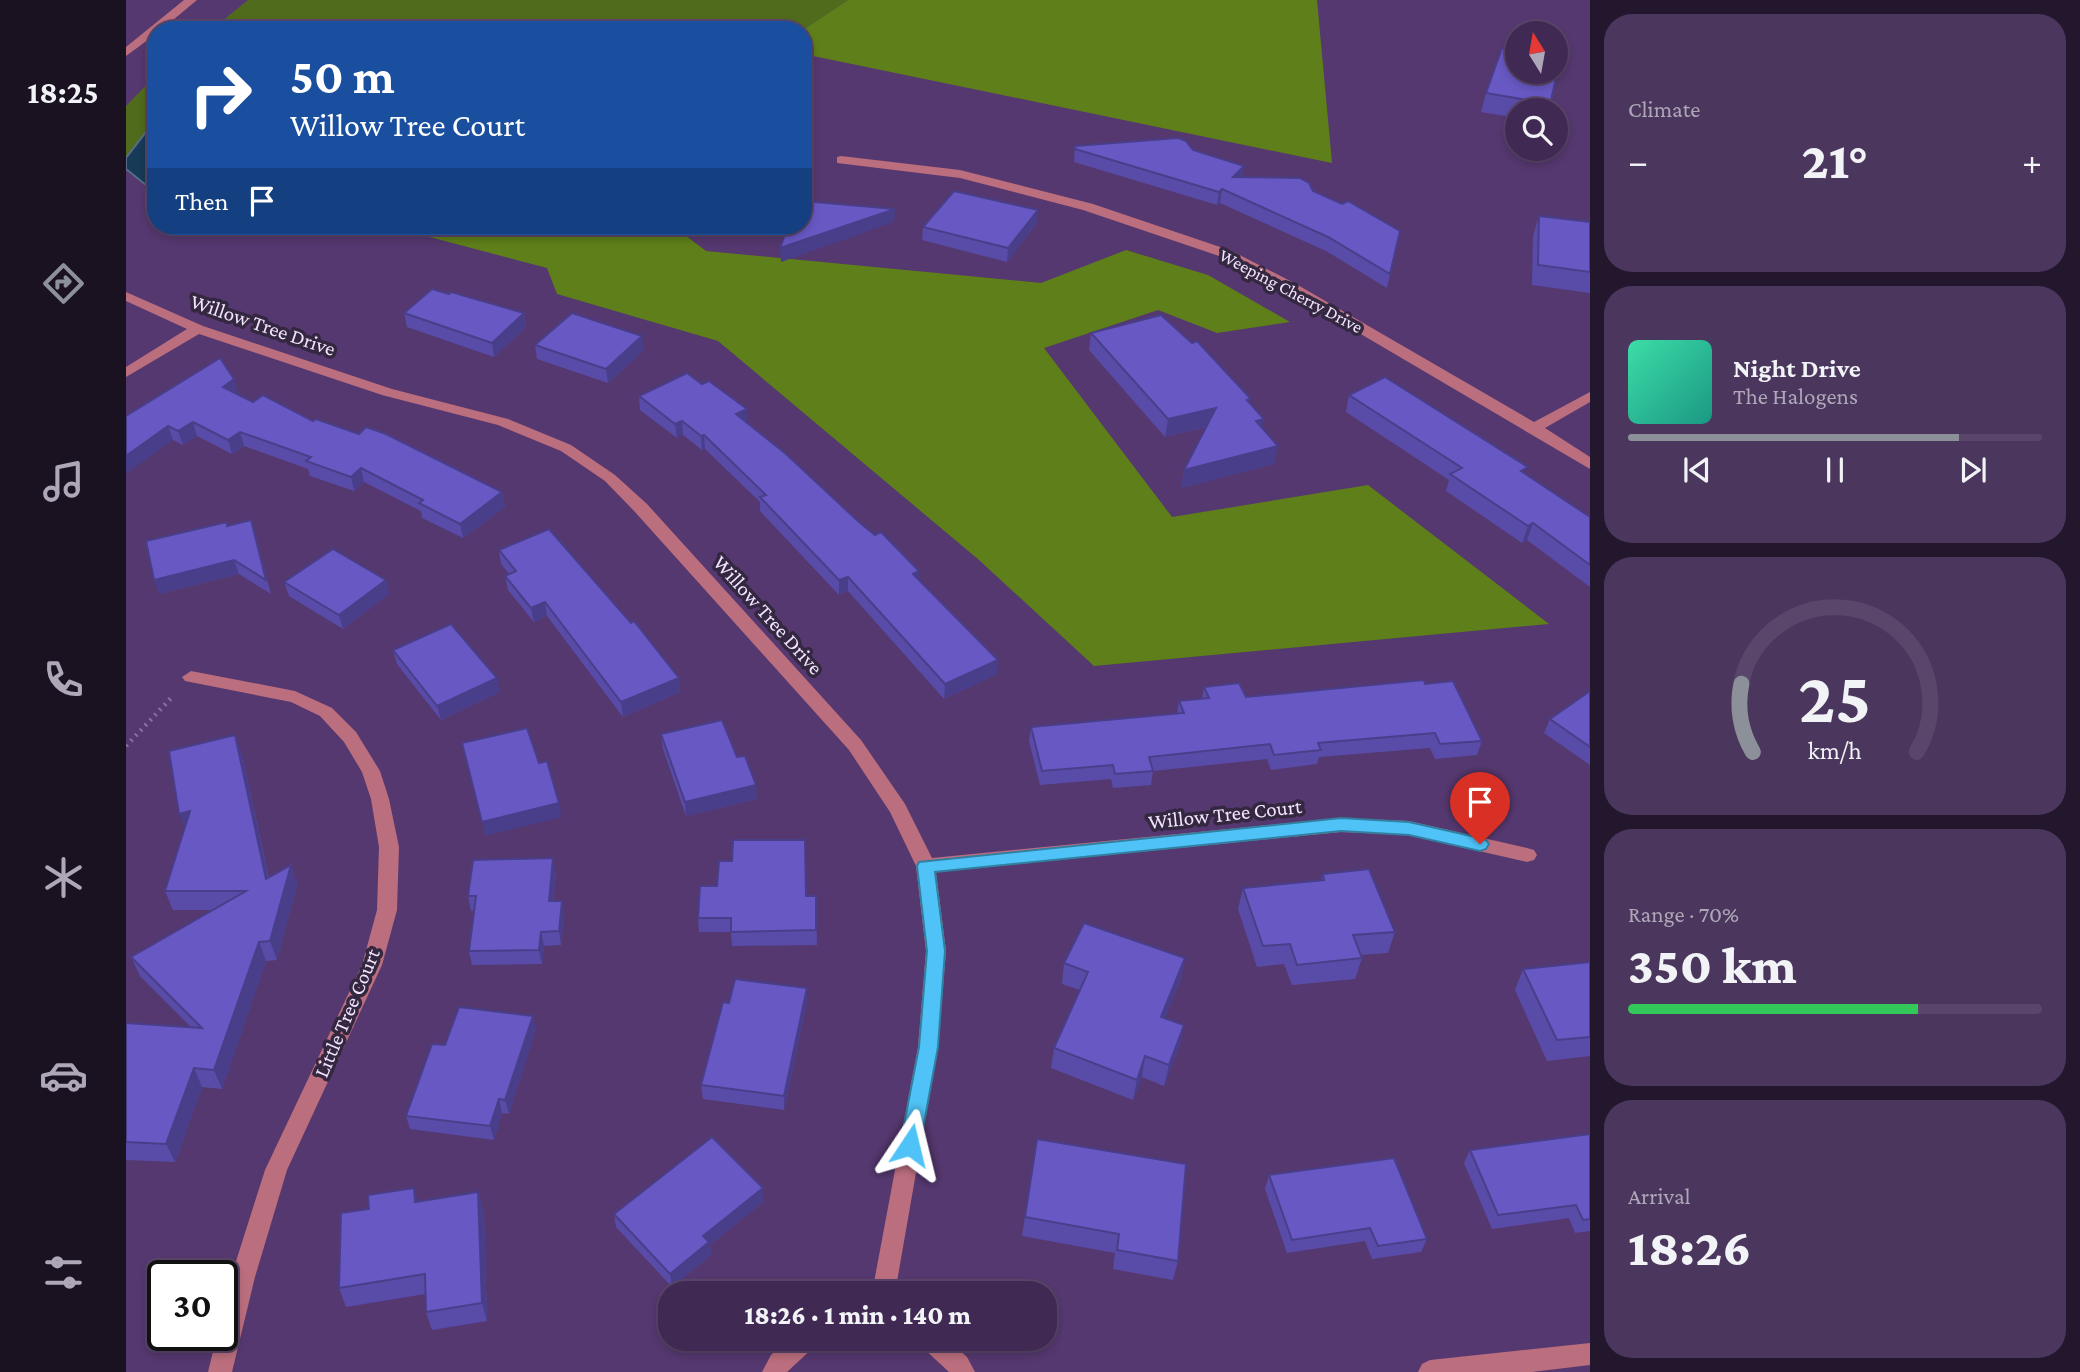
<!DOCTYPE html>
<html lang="en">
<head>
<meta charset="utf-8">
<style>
	body { margin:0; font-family:"Crimson Pro",serif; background:#4b365d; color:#f1f3f6; height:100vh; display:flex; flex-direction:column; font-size:26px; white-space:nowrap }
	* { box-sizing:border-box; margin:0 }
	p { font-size:23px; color:#aea7b8 }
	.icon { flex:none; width:38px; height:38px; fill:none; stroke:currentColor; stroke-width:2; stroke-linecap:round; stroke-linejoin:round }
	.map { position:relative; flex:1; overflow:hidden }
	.details { display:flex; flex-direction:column; gap:14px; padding:14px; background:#23172e; width:490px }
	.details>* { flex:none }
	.banner { position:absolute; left:21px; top:21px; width:665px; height:214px; border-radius:28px; box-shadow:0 4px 10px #0003,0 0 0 2px #59466a; background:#1a4fa0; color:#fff; overflow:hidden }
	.needle { width:46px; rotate:349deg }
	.controls { position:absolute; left:1379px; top:21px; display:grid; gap:14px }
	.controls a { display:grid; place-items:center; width:63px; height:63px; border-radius:50%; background:#402a53; box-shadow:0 4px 10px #0003,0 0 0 2px #59466a; font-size:35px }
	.speed { position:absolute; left:21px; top:1260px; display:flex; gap:14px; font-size:35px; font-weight:700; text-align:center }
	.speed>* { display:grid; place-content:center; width:91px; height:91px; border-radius:50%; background:#402a53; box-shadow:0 4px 10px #0003,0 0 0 2px #59466a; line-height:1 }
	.speed .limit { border:4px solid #111; border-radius:10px; background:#fff; color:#111 }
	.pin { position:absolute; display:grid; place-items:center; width:60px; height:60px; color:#fff; margin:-72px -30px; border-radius:50% 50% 50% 0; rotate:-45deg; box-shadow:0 0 7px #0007 }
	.pin .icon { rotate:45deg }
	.me { position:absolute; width:77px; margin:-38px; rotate:10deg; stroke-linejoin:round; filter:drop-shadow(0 0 5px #0008) }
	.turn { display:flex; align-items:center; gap:24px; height:147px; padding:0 28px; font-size:32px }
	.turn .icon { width:91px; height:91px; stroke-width:2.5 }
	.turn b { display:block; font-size:49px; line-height:60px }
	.then { display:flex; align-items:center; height:66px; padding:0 28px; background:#0003; gap:14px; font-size:26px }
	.big { font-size:52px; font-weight:800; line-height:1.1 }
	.details .widget { flex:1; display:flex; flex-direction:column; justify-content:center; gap:10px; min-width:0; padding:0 24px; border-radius:28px; background:#4b365d }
	.details .dial { align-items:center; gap:0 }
	.dial svg { height:182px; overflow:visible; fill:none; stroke:#59466a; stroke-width:7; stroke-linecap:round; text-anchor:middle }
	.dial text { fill:#f1f3f6; stroke:none }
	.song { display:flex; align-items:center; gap:21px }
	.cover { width:84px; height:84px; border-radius:10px; background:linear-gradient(135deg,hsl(160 70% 55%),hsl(170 70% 35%)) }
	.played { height:7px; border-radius:4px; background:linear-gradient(90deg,#8c9099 80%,#59466a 80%) }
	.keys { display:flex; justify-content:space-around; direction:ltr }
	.heat { display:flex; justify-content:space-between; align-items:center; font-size:38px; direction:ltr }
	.charge { height:10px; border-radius:5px; background:linear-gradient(90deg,#34c759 70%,#59466a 0) }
	.trip { position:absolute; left:532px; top:1281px; width:399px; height:70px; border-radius:28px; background:#402a53; box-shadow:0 4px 10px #0003,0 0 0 2px #59466a; font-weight:800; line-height:70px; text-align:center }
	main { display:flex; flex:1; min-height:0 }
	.tab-bar { display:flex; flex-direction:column; width:126px; justify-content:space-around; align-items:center; background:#1a1121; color:#aea7b8 }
	.tab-bar .icon { width:49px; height:49px }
	.tab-bar .selected { color:#8c9099 }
	.tab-bar b { font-size:32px; color:#f1f3f6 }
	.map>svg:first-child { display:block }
	.green { fill:#506b1c }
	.forest { fill:#5e7f19 }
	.water { fill:#173a57; stroke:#586d89; stroke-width:2 }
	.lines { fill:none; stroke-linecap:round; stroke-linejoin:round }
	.path-far1 { stroke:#88719e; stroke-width:3.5; stroke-dasharray:1 3.5; stroke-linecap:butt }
	.path { stroke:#88719e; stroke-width:4.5; stroke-dasharray:2 5; stroke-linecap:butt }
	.minor { fill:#bb6e7e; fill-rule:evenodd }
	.wall { fill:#594ca9 }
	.shaded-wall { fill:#493e89 }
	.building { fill:#6858c4; stroke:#493e89; stroke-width:2 }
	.route { fill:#4fc3f7; stroke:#337fa1; stroke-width:2 }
	.labels { text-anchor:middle; stroke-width:7; stroke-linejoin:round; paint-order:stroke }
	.far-street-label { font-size:18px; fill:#f1e4ff; stroke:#342740 }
	.street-label { font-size:21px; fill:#f1e4ff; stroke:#342740 }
</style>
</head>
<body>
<main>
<nav class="tab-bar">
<b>18:25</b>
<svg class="icon selected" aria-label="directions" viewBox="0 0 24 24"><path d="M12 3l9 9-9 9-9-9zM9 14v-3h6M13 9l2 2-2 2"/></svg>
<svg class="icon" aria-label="music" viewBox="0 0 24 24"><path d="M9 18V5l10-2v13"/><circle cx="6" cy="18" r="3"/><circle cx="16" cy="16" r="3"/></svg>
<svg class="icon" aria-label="phone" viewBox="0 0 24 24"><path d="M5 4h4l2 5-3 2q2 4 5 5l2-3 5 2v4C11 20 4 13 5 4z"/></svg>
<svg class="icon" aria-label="climate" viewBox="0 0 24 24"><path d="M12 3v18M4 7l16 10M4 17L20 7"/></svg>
<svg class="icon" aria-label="car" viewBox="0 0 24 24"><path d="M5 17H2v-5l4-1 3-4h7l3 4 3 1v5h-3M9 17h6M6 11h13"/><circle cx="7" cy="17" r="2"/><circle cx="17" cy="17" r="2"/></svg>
<svg class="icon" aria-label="filters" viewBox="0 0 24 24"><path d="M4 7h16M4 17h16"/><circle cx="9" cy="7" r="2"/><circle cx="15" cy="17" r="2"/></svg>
</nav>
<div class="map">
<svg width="1464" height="1372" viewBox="0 0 1464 1372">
	<rect width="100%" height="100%" fill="#55386f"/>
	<g class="green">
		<path d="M122,0H722L677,30H85Z"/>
		<path d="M30,75V119L0,158V106Z"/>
	</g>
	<g class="forest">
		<path d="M722,0H1191L1206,163L687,56L677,58V30Z"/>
		<path d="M262,226H547L580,251L915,283L1000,250L1082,275L1164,322L1091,333L1032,310L918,348L1046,517L1242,485L1423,624L968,666L853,560L592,341L431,294L421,268Z"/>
	</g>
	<path class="water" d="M30,119V193L0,169V158Z"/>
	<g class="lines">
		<path class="path-far1" d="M677,161H690"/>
		<path class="path" d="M0,746L48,695"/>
		<g class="minor">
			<path d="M58,0H71L35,30H30V34L0,56V47Z"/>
			<path d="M715,156L834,170L967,204L1106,251L1170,284L1408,422L1464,392V402L1419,428L1464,457V469L1160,290L1096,257L957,210L834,178L711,163V157Z"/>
			<path d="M0,292L77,326L266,389L382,419L445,445L489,475L521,504L735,740L779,804L806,858L1215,818L1283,821L1401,848L1408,850L1411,855L1408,860L1401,862L1283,835L1215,832L810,872L820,951L812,1047L769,1293H746L792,1047L800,951L790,866L764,812L723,750L509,512L479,481L435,451L372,425L256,395L73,334L0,377V367L61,329L0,301Z"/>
			<path d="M65,671L169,691L206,708L230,732L254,771L263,799L273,847L271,910L256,965L161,1170L129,1277L106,1372H82L91,1335H96V1314L105,1277L139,1170L236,965L251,910L253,847L245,799L236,772L218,742L194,716L165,702L59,681L56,677Z"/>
			<path d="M663,1339H692L688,1347L661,1372H636L645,1355Z"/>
			<path d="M792,1339H821L841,1357L849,1372H823L796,1347Z"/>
			<path d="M1464,1343V1365L1406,1372H1292L1296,1364L1304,1360Z"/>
		</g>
	</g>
	<g class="wall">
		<path d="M1435,58L1422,110H1391V118L1355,112L1360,93Z"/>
		<path d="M949,146L1067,150L1116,177L1187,191L1274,231L1261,288L1200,251L1094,203L1091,205L948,162Z"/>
		<path d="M1413,216L1462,222L1464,217V293L1406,285L1407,236Z"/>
		<path d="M911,223L881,262L796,240L797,227Z"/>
		<path d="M278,313H398L400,327L368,357L281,327Z"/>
		<path d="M965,333L1136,428L1148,464L1055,488L1058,470L1080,427L1039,437L963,350Z"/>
		<path d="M409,345L518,350L482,383L411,359Z"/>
		<path d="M112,393L111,394L127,402L187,421L376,492L379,507L337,538L296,518L295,511L238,482L228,491L184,476L182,469L118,446L106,454L71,436L57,445L0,416Z"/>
		<path d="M1223,395L1400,474L1464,517V587L1401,540L1396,543L1320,491L1323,480L1220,412Z"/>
		<path d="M513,396L621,423L793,580L871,674L818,699L722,591L713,595L634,511V502L579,449L576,450L557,435L551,438L514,410Z"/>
		<path d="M125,520L145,594L113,574L33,594L102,525Z"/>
		<path d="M373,550L553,678L554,692L497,717L421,616L408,622L382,590L379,576L383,574L375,564Z"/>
		<path d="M260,580L263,594L217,629L163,596L158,582Z"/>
		<path d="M267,650L374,692L315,720L271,664Z"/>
		<path d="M1299,684L1356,741L1351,755L1309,759L1304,748L1193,757L1191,764L1145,770L1141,759L1027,771L1025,785L987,788L985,779L914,785L903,741L905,727L1051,714L1053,701L1076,699L1078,687L1120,697Z"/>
		<path d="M1464,691V765L1418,733L1424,719Z"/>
		<path d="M535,734L611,757L631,799L560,816L537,749Z"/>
		<path d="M116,754L143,878L165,865L171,885L151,960L140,961L96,1089L76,1087L49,1162L0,1160V1023L65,1027L14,976L5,957L86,910H47L39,891Z"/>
		<path d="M430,873L427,901L438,915L435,945L418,946L416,964L346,965L343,951L348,911H345L342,896Z"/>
		<path d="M1197,874L1269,932L1262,953L1234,955L1236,958L1229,979L1166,985L1158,964L1131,967L1112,909L1117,888L1195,880Z"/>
		<path d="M680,896H690L691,945L606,946L605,932H573L572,918Z"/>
		<path d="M1059,958L1055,979L1039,1018L1054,1045L1038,1086L1016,1077L1007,1100L925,1068L928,1048L954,990L936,984L938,963Z"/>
		<path d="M1464,962V1056L1421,1061L1389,990L1397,969Z"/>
		<path d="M681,1002L658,1110L577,1099L575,1085L603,1003Z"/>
		<path d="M410,1029L383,1114L376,1113L368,1140L284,1129L280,1116L319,1045Z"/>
		<path d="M1464,1134V1231L1449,1233L1443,1218L1366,1229L1338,1163L1344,1150Z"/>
		<path d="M911,1139L1052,1261L1047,1280L987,1269L989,1253L896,1236Z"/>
		<path d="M1143,1175L1301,1239L1295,1252L1246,1259L1239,1241L1161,1253L1139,1189Z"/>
		<path d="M352,1192L358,1212L361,1321L306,1330L300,1312L299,1294L220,1307L213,1288L292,1201Z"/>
		<path d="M638,1201L584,1245L585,1255L546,1287L490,1227L488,1214Z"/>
	</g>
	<g class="shaded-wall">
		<path d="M1118,166L1116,179L1107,177Z"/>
		<path d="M1096,189L1094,203L1091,205L1093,192Z"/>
		<path d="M769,209L768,222L655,262L654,248Z"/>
		<path d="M912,210L911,223L881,262L882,248Z"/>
		<path d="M398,313L400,327L368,357L366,343Z"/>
		<path d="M516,336L518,350L482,383L480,369Z"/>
		<path d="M108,379L112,393L101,401L97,387Z"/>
		<path d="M1090,408L1087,425L1039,437L1042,419Z"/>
		<path d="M621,409V423L610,414Z"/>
		<path d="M1138,419L1134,437L1130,421Z"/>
		<path d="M556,421L557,435L551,438L549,424Z"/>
		<path d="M67,422L71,436L57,445L52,431Z"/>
		<path d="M42,426L47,440L0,474V456Z"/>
		<path d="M114,432L118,446L106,454L102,440Z"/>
		<path d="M578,435L579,449L576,450L575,436Z"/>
		<path d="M1152,446L1148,464L1055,488L1058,470Z"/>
		<path d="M235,468L238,482L228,491L225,477Z"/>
		<path d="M376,492L379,507L337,538L334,524Z"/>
		<path d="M1407,523L1401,540L1396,543L1402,526Z"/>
		<path d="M108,560L113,574L33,594L28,580Z"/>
		<path d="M793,571V585L787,574Z"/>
		<path d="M722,577V591L713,595V580Z"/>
		<path d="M260,580L263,594L217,629L213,615Z"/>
		<path d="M419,602L421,616L408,622L405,608Z"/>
		<path d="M872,660L871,674L818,699L819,684Z"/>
		<path d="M371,678L374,692L315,720L311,706Z"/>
		<path d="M553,678L554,692L497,717L495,702Z"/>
		<path d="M109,735L116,754L147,899L140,879Z"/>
		<path d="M630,785L631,799L560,816L559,802Z"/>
		<path d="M433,803L436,817L359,836L356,822Z"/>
		<path d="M64,811L61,834L53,814Z"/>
		<path d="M427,858L430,873L425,916L423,901Z"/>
		<path d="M165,865L171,885L151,960L144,941Z"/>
		<path d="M436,901L438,915L435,945L433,931Z"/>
		<path d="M415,932L418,946L416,964L413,950Z"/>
		<path d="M133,942L140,961L96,1089L88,1070Z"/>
		<path d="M1059,958L1055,979L1031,1038L1035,1017Z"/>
		<path d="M681,988V1002L658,1110V1096Z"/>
		<path d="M407,1016L410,1029L383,1114L379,1100Z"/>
		<path d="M1058,1025L1054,1045L1038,1086L1043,1065Z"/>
		<path d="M1019,1056L1016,1077L1007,1100L1011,1080Z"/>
		<path d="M68,1068L76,1087L49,1162L40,1144Z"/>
		<path d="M373,1099L376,1113L368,1140L364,1126Z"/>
		<path d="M288,1188L294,1207L289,1202Z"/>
		<path d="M637,1188L638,1201L584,1245L585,1255L546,1287L544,1274L577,1236Z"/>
		<path d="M352,1192L358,1212L361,1321L356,1303Z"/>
	</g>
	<g class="building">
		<path d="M1376,48L1391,51V72H1430V57L1435,58L1424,104L1360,93Z"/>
		<path d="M1052,138L1060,141L1067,150L1118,166L1107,177L1174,178L1183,183L1187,191L1216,204L1222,201L1274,231L1264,274L1202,237L1096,189L1093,192L949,149V146Z"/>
		<path d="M828,191L912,210L882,248L797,227Z"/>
		<path d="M677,201L769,209L654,248L662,226H677Z"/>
		<path d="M1413,216L1464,222V219V272L1412,265Z"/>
		<path d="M306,289L323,294L325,292L398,313L366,343L278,313Z"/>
		<path d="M446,313L516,336L480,369L409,345Z"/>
		<path d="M1035,315L1066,343L1071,341L1125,399L1121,400L1138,419L1130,421L1152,446L1058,470L1090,408L1042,419L965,333Z"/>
		<path d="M94,358L108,379L97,387L127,402L137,395L187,421L190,419L233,434L240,427L260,434L376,492L334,524L293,503L297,500L235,468L225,477L180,461L185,457L114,432L102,440L67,422L52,431L42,426L0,456V416Z"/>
		<path d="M561,373L576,384L583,381L621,409L610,414L660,454L734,523L749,535L755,532L793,571L787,574L872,660L819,684L722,577L713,580L634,497L640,495L578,435L575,436L556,421L549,424L513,396Z"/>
		<path d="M1259,377L1402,467L1395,471L1464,517V565L1407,523L1402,526L1324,474L1336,468L1223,395Z"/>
		<path d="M125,520L140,580L108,560L28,580L20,541L101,522V526Z"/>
		<path d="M423,529L505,623L508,621L553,678L495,702L419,602L405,608L379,576L390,571L373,550Z"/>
		<path d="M207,549L260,580L213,615L158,582Z"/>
		<path d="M325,624L371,678L311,706L267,650Z"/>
		<path d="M1298,680L1299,684L1327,681L1356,741L1314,744L1309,733L1192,743L1195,750L1148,755L1144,744L1023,757L1027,771L989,774L987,765L916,771L905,727L1058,713L1053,701L1083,698L1078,687L1113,683L1120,697Z"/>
		<path d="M1464,691V747L1424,719Z"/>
		<path d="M596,720L611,757L619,756L630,785L559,802L535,734Z"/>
		<path d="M401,728L413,763L421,761L433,803L356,822L336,743Z"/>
		<path d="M109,735L140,879L165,865L144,941L133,942L88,1070L68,1068L40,1144L0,1142V1023L76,1028L5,957L120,891H39L64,811L53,814L43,751Z"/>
		<path d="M607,840H679L680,896H690V930L605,932V918H572L574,886H591L593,861H606Z"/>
		<path d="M427,858L423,901H436L433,931L415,932L413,950L343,951L350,896H342L347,860Z"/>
		<path d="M1243,869L1269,932L1227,935L1236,958L1171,965L1164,944L1137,946L1117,888L1198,880L1197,874Z"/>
		<path d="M958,923L1059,958L1035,1017L1058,1025L1043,1065L1019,1056L1011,1080L928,1048L962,972L938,963Z"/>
		<path d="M1464,962V1037L1431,1040L1397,969Z"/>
		<path d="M609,979L681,988L658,1096L575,1085L597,1002L603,1003Z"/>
		<path d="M333,1007L407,1016L379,1100L373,1099L364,1126L280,1116L306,1044L319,1045Z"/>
		<path d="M1464,1134V1219L1457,1220L1450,1205L1372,1215L1344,1150Z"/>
		<path d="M586,1137L637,1188L577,1236L583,1242L544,1274L488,1214Z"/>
		<path d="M911,1139L1060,1164L1052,1261L991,1250L993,1234L899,1217Z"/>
		<path d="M1268,1158L1301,1239L1252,1246L1244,1228L1166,1240L1143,1175Z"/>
		<path d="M288,1188L289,1202L352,1192L356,1303L300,1312L299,1274L213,1288L215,1213L243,1209L242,1195Z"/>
	</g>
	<path class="route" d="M1215,818L1283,822L1354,838L1360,840L1363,844L1360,849L1354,851L1283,835L1215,831L809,872L819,951L812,1047L794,1145L791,1151L784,1154L777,1151L774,1145L793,1047L801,951L791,866L793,862Z"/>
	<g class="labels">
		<g class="far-street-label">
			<text transform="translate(1165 291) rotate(28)" y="6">Weeping Cherry Drive</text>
		</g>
		<g class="street-label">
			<text transform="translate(137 325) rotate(19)" y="7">Willow Tree Drive</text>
			<text transform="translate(642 615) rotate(48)" y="7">Willow Tree Drive</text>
			<text transform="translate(1099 814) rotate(-6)" y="7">Willow Tree Court</text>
			<text transform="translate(221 1013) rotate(-67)" y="7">Little Tree Court</text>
		</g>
	</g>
</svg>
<div class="controls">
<a><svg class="needle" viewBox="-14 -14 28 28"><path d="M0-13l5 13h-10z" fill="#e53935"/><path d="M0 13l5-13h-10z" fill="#aea7b8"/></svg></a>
<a><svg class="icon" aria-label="search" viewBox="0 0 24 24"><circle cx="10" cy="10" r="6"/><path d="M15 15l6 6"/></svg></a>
</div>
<div class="speed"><div class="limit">30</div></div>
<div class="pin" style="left:1354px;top:844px;background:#d93025"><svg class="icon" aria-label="arrive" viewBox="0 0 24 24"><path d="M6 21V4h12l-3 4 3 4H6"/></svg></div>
<svg class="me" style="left:784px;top:1145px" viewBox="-20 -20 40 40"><path d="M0-17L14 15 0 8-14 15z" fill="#4fc3f7" stroke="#fff" stroke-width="4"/></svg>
<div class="trip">18:26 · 1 min · 140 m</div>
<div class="banner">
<div class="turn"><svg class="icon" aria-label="right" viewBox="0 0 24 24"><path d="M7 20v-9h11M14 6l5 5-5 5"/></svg><div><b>50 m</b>Willow Tree Court</div></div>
<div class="then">Then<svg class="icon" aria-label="arrive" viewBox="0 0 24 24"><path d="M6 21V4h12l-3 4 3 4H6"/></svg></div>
</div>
</div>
<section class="details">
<div class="widget"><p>Climate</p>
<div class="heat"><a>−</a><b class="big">21°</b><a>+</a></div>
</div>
<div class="widget">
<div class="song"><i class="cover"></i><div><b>Night Drive</b><p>The Halogens</p></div></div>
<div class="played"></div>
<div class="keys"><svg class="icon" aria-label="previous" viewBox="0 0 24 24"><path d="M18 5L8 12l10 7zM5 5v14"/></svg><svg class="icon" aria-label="pause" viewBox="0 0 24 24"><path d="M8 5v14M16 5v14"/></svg><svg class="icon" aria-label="next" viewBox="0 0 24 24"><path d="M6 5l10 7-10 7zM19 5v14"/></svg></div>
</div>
<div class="widget dial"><svg viewBox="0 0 100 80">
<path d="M14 69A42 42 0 1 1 86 69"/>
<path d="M14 69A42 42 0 0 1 9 39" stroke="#8c9099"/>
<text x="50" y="56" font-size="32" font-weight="700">25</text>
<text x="50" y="72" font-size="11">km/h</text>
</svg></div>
<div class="widget"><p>Range · 70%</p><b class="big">350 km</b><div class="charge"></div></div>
<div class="widget"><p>Arrival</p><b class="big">18:26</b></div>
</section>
</main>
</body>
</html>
